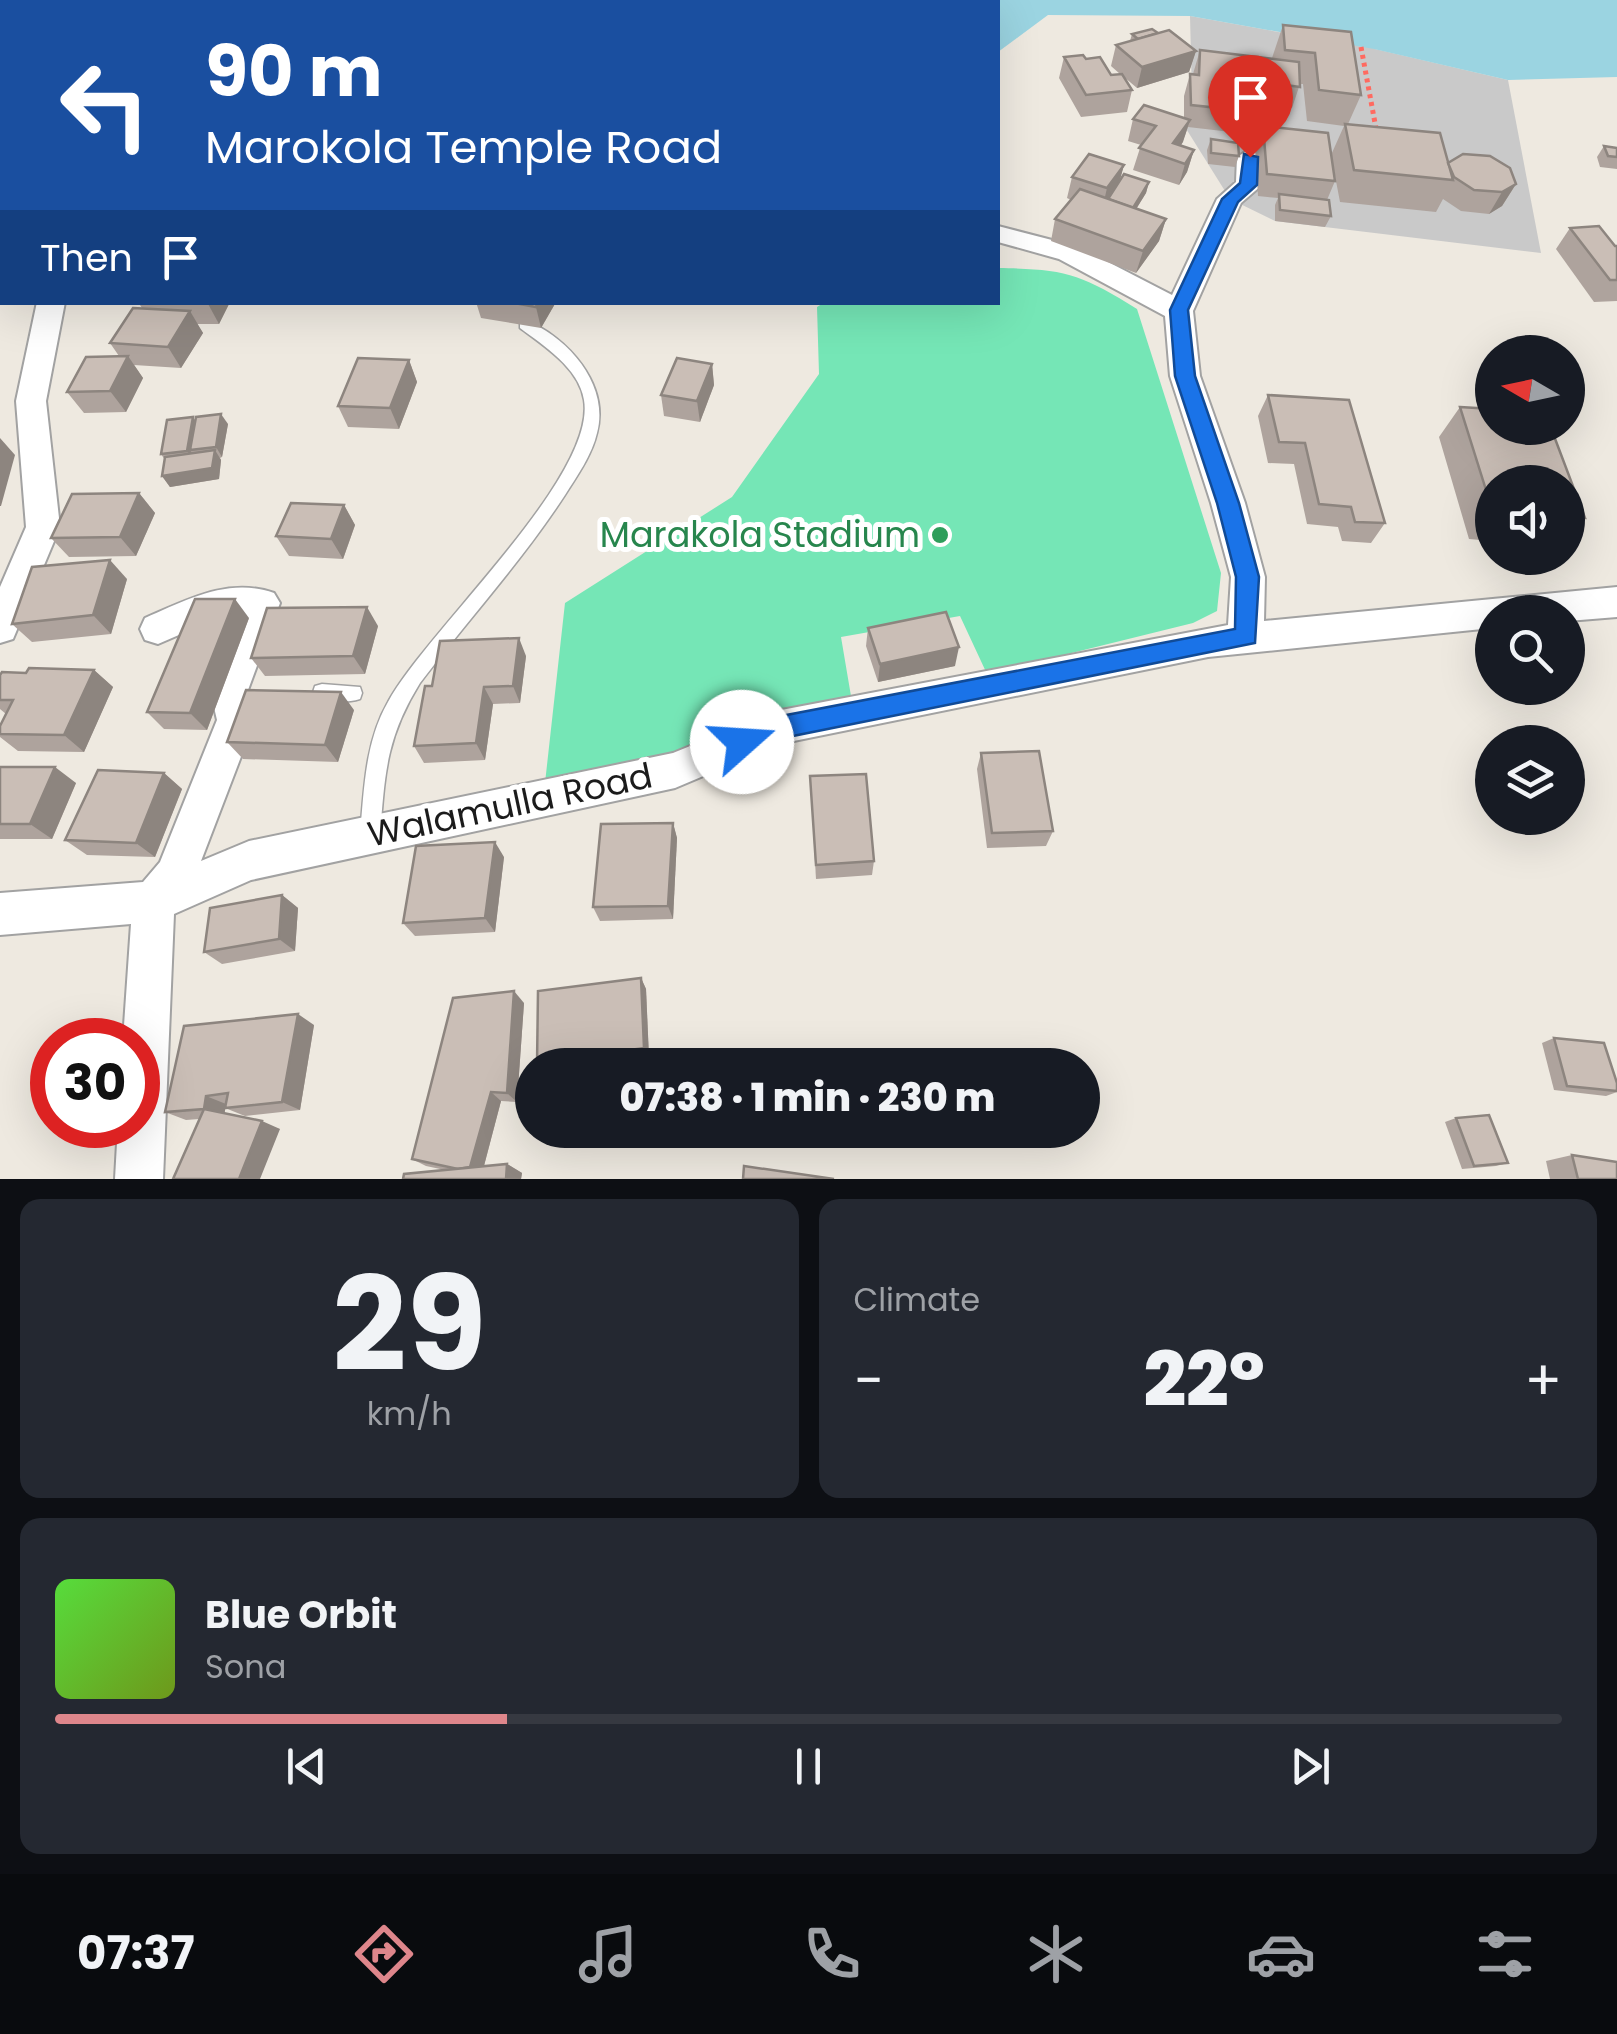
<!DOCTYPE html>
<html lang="en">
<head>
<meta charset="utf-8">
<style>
	body { margin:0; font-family:Poppins,sans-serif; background:#242831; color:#f1f3f6; height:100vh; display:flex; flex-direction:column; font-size:38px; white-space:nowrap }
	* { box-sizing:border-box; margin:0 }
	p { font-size:32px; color:#9ea1a6 }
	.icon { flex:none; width:55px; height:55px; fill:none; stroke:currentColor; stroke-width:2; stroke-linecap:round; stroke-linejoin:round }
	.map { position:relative; height:1179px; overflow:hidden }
	.drawer { display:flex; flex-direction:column; gap:20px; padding:20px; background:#0d0f14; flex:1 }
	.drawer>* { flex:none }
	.banner { position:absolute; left:0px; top:0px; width:1000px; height:305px; box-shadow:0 10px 40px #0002; background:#1a4fa0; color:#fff; overflow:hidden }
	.needle { width:65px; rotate:279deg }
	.buttons { position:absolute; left:1475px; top:335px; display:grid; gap:20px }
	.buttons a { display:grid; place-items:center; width:110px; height:110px; border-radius:50%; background:#171b24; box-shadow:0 10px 40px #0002; font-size:50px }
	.speed { position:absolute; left:30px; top:1018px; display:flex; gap:20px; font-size:50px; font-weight:700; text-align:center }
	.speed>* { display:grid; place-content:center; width:130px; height:130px; border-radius:50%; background:#171b24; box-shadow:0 10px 40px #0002; line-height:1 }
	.speed .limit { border:15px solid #d22; background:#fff; color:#111 }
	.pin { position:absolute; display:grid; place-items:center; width:85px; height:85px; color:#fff; margin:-102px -42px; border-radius:50% 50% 50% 0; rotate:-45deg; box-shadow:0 0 10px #0007 }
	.pin .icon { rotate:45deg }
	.me { position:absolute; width:110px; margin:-55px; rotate:71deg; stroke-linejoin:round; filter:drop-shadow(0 0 8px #0008) }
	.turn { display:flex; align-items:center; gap:35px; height:210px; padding:0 40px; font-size:45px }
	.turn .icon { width:130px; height:130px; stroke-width:2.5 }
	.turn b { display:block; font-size:70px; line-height:85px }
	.then { display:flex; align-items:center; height:95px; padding:0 40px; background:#0003; gap:20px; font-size:38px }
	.big { font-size:75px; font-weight:800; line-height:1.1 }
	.drawer .card { flex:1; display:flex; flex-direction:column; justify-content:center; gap:15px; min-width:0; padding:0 35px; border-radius:20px; background:#242831 }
	.drawer .dial { align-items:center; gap:0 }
	.dial b { font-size:130px; line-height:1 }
	.song { display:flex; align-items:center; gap:30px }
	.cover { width:120px; height:120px; border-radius:15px; background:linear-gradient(135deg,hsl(110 70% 55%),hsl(80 70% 35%)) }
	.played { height:10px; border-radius:5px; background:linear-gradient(90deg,#de868b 30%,#363941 30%) }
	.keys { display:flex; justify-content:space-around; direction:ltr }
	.heat { display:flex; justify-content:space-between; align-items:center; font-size:55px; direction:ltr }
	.drawer .tiles { flex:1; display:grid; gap:20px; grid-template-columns:1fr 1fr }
	.card:last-child { grid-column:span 2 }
	.trip { position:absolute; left:515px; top:1048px; width:585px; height:100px; border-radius:50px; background:#171b24; box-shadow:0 10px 40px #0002; font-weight:800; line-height:100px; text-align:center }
	.menu { display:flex; height:160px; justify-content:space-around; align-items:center; background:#090b0e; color:#9ea1a6 }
	.menu .icon { width:70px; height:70px }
	.menu .on { color:#de868b }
	.menu b { font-size:45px; color:#f1f3f6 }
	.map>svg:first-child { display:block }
	.religious { fill:#c9c9c9 }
	.pitch { fill:#75e6b6 }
	.water { fill:#9bd4e1 }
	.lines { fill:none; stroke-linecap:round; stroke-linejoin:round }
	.service-casing { stroke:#a2a2a2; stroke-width:3 }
	.minor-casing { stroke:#a2a2a2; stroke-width:4 }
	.path { stroke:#ff6a60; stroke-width:5; stroke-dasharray:4 4; stroke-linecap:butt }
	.service { fill:#fff; fill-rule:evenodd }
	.minor { fill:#fff; fill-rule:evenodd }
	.wall { fill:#aea39d }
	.shaded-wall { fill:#8d857f }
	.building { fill:#cabeb6; stroke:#8d857f; stroke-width:2.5 }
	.route { fill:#1a73e8; stroke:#114b97; stroke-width:2.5 }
	.leisure-dot { fill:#2e9e5b; stroke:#fff; stroke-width:4 }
	.labels { text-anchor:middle; stroke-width:10; stroke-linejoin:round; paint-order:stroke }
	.leisure-label { font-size:35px; fill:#27864d; stroke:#fff; text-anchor:end }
	.street-label { font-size:35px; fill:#1b1b1b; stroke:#fff }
</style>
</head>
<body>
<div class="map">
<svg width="1617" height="1179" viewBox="0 0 1617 1179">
	<rect width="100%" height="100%" fill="#eee9e0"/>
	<path class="religious" d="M1190,16L1345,44L1347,37L1375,49L1508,80L1541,253L1275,221L1230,199L1185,127L1184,96H1192Z"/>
	<path class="pitch" d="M998,268C1064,269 1080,273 1137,309L1221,573L1217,611L1193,623L987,674L960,616L841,637L852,702L759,718L672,754L545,783L565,603L732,497L819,374L817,307L825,302H998Z"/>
	<path class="water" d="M625,0H1617V77L1508,80L1374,49L1190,16L1048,15L998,52V2Z"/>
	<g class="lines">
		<defs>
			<g id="service">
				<path d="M525,320C568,337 610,385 597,433C592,455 577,476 565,495C522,561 468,620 420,683C386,738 385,773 380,835L377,842L370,845L363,842L360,835C364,790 365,742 388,702C427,630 597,477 584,400C579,368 544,346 520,328V322Z"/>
				<path d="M322,684L360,687L362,693L360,699C347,703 328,702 315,698L313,692L315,686Z"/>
			</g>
			<g id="minor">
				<path d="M1250,149L1263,157L1262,185L1241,203L1193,311L1200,376L1245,503L1265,577L1264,621L1617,587V617L1568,621V612H1492V628L1208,657L779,744L675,788L251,880L174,914L163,1179H115L118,1125H138V1040H123L131,924L0,935V893L143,882L160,862L217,720L210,690L239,618H218L158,644L145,640L140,629L145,618C187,600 228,577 274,593L280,603L248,690L255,720L201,861L249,841L673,753L776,711L1228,625L1231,577L1211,503L1170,376L1165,316L1059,259L998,242V226L1079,247L1172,295L1217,199L1236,182L1237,157Z"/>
				<path d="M37,302H65L46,401L60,527L13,639L0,643V587L26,527L16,401Z"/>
			</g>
		</defs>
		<use href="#service" class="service-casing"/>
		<use href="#minor" class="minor-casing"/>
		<path class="path" d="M1361,47L1377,134"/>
		<use href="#service" class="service"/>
		<use href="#minor" class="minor"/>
	</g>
	<g class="wall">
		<path d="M319,0H363L362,2H320Z"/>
		<path d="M1283,25L1361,95L1348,124L1448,163L1516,184L1502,206L1489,214L1461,211L1443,199L1436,212L1340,202L1332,160L1335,181L1327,200L1331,216L1325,227L1275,221V205L1278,198L1258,196L1255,148L1263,126L1331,155L1344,126L1307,121L1303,84H1300L1292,108L1237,101L1238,110L1231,132L1188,127L1181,146L1194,150L1187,172L1179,185L1133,170L1141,145L1128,141L1133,119L1184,118V96L1190,74H1193L1200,50L1272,58Z"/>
		<path d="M1158,33L1196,51L1189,72L1137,88L1124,77L1132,90L1127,112L1081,117L1059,78L1064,57L1086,59L1111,75L1120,74L1111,66L1116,45L1130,41L1132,34Z"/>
		<path d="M2,40V72L0,68V42Z"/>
		<rect x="0" y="107" width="2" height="108"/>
		<path d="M1211,139L1239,156L1235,167L1208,164L1207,150Z"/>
		<path d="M1604,146L1617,148V169L1600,167L1597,157Z"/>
		<path d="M1124,165L1119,182H1149L1146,193L1136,209L1166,219L1159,241L1136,273L1051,241L1055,219L1071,200L1067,198L1072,177Z"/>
		<path d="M1570,228L1617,246V301L1594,302L1556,249Z"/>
		<path d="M138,302H230L219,324H197L203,333L181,368L134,365L143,378L126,412L84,413L67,392L119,356L110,343L142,308Z"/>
		<path d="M476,302H556L541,328L481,318Z"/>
		<path d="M409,360L417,382L399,429L348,427L338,406Z"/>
		<path d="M712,364L714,385L700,422L664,416L661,395Z"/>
		<path d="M1268,395L1385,523L1371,543L1342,541L1338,527L1307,524L1294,464L1268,463L1258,416Z"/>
		<path d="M1460,407L1492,409V428H1551L1585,518L1568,537V482H1492V541L1469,539L1439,437Z"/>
		<path d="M195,421L228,424L222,457L220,458L221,460L219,479L170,487L162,476L165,460L161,454Z"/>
		<path d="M139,493L155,513L136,556L69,557L51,538Z"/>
		<path d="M344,505L355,525L343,559L289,556L276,536Z"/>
		<path d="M127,579L111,634L32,642L12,624Z"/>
		<path d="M249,618L207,730L164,729L147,712Z"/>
		<path d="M378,626L365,674L265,676L251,658Z"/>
		<path d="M868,628L955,666L878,682L866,646Z"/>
		<path d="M526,656L520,703L493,704L485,760L424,763L414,746L432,686Z"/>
		<path d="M94,670L113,687L84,752L18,751L0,737V726L6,714L0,709V675Z"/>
		<path d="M354,710L338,762L243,759L227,742Z"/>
		<path d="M981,753L1053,831L1046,846L987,848L977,769Z"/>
		<path d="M0,767L76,783L52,839H0Z"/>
		<path d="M164,773L182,789L155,857L87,855L65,840Z"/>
		<path d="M810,776L874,861L872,875L816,879Z"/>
		<path d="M673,823L677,838L673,919L600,921L593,907Z"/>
		<path d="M504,857L495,932L415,936L403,923Z"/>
		<path d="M282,895L298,908L295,951L222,964L204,952Z"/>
		<path d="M641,978L646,989L649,1058L598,1065H537Z"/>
		<path d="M524,1003L517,1102L501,1101L484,1166L507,1164L522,1173L521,1179H403L445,1170L426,1166L412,1159Z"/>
		<path d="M314,1025L300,1110L245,1116L225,1108L226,1106L224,1113L280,1129L199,1119L186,1120L165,1112Z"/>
		<path d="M1554,1038L1617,1083V1092L1606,1096L1554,1090L1542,1043Z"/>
		<path d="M1456,1118L1508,1163L1496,1166L1462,1169L1445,1122Z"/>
		<path d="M1572,1155L1617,1179H1550L1546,1161Z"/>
	</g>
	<g class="shaded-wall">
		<path d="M190,0H204L205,2H189Z"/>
		<path d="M1196,51L1189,72L1137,88L1142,67Z"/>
		<path d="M1190,120L1183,142L1171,159L1173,143Z"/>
		<path d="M1194,150L1187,172L1179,185L1185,164Z"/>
		<path d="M1124,165L1118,187L1102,210L1107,188Z"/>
		<path d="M1149,182L1146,193L1130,219L1133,208Z"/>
		<path d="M1516,184L1502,206L1489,214L1502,192Z"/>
		<path d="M1166,219L1159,241L1136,273L1143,251Z"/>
		<path d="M207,302H230L219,324Z"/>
		<path d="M538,302H556L541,328L536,307Z"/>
		<path d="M190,311L203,333L181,368L168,347Z"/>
		<path d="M128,356L143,378L126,412L110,391Z"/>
		<path d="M409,360L417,382L399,429L390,408Z"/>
		<path d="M712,364L714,385L700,422L697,401Z"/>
		<path d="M221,414L228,424L222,457L216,447Z"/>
		<path d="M193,417L200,428L190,450L195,458L194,461L187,451Z"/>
		<path d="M0,438L15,455L1,506H0Z"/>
		<path d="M215,450L221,460L219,479L170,487L162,476Z"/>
		<path d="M139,493L155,513L136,556L120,537Z"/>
		<path d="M344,505L355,525L343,559L331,539Z"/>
		<path d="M110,560L127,579L111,634L93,615Z"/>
		<path d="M235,599L249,618L207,730L190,713Z"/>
		<path d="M367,607L378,626L365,674L353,656Z"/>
		<path d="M519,638L526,656L520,703L513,686Z"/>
		<path d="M959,647L955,666L878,682L880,664Z"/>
		<path d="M94,670L113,687L84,752L64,735Z"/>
		<path d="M484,687L493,704L485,760L476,743Z"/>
		<path d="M341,692L354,710L338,762L325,745Z"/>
		<path d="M55,767L76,783L52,839L30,824Z"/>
		<path d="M164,773L182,789L155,857L136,843Z"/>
		<path d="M673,823L677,838L673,919L668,906Z"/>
		<path d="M495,842L504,857L495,932L485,918Z"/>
		<path d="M282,895L298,908L295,951L279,939Z"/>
		<path d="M641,978L646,989L649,1058L644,1048Z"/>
		<path d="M514,991L524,1003L517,1102L507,1093Z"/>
		<path d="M298,1014L314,1025L300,1110L282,1102Z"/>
		<path d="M491,1092L501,1101L481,1177L469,1171Z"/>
		<path d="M206,1096L226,1104L224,1117L204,1109Z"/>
		<path d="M262,1121L280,1129L260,1179H239Z"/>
		<path d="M507,1164L522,1173L521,1179H506Z"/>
	</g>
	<g class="building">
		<path d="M35,0H74L71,2H32Z"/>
		<path d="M145,0H190L189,2H143Z"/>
		<path d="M1283,25L1351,32L1361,95L1319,90L1315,53L1285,50Z"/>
		<path d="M1152,29L1158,33L1138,39L1132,34Z"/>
		<path d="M1169,30L1196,51L1142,67L1116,45Z"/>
		<path d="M1200,50L1299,62L1300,87L1235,78L1238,110L1191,105L1190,74L1199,75Z"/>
		<path d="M1083,55L1086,59L1100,57L1111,75L1122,74L1132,90L1086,95L1064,57Z"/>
		<path d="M1144,105L1190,120L1173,143L1194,150L1185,164L1139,148L1156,126L1133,119Z"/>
		<rect x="0" y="107" width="2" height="16"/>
		<path d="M1345,124L1440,133L1453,180L1354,170Z"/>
		<path d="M1263,126L1328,133L1335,181L1267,174Z"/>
		<path d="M2,134V161H0V135Z"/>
		<path d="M1211,139L1238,143L1239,156L1211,153Z"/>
		<path d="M1604,146L1617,148V157L1608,156Z"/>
		<path d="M1089,154L1124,165L1107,188L1072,177Z"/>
		<path d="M1463,154L1490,156L1510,168L1516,184L1502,192L1474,190L1454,177L1448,163Z"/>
		<path d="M2,171V192H0V172Z"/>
		<path d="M1124,174L1149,182L1133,208L1108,199Z"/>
		<path d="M1080,189L1166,219L1143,251L1055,219Z"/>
		<path d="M1279,194L1329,200L1331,216L1280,210Z"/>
		<path d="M1599,226L1615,246H1617V280H1610L1570,228Z"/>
		<path d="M0,258H2V277L0,278Z"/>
		<path d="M509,302H538L536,307Z"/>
		<path d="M133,308L190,311L168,347L110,343Z"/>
		<path d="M128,356L110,391L67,392L86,357Z"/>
		<path d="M358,358L409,360L390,408L338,406Z"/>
		<path d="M677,358L712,364L697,401L661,395Z"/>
		<path d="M1268,395L1349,400L1385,523L1355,522L1351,507L1319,504L1305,443L1279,442Z"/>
		<path d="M1460,407L1492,409V428H1551L1585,518L1568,517V482H1492V509Z"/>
		<path d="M221,414L216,447L190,450L196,417Z"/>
		<path d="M193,417L187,451L161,454L167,420Z"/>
		<path d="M215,450L212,468L162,476L165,457Z"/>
		<path d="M139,493L120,537L51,538L72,494Z"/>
		<path d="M291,503L344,505L331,539L276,536Z"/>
		<path d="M110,560L93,615L12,624L32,567Z"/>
		<path d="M195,599H235L190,713L147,712Z"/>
		<path d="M367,607L353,656L251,658L267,608Z"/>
		<path d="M946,612L959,647L880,664L868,628Z"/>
		<path d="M519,638L513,686L484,687L476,743L414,746L425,686H432L440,641Z"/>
		<path d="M29,668L94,670L64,735L0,734V726L13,700H0V675L2,672L26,673Z"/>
		<path d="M246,690L341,692L325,745L227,742Z"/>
		<path d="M1039,751L1053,831L992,833L981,753Z"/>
		<path d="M0,767H55L30,824H0Z"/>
		<path d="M98,770L164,773L136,843L65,840Z"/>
		<path d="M866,774L874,861L816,865L810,776Z"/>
		<path d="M673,823L668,906L593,907L601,824Z"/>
		<path d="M495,842L485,918L403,923L416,846Z"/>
		<path d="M282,895L279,939L204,952L210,908Z"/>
		<path d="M641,978L644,1048L565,1059V1065H537L538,991Z"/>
		<path d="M514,991L507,1093L491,1092L470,1167L458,1169L412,1159L453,998Z"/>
		<path d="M298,1014L282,1102L225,1108L228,1093L206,1096L204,1109L165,1112L184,1026Z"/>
		<path d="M1554,1038L1604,1043L1617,1083V1091L1567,1086Z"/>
		<path d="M204,1109L262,1121L239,1179H173Z"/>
		<path d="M1489,1115L1508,1163L1474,1166L1456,1118Z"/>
		<path d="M1572,1155L1617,1162V1179H1578Z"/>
		<path d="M507,1164L506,1179H403L404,1174Z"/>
		<path d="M744,1166L834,1179H743Z"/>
	</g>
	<path class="route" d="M1244,154L1258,157L1257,185L1238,202L1188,310L1195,376L1239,503L1259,577L1255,643L778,739L742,753L734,750L730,742L734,734L776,717L1235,629L1236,577L1217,503L1175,376L1170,310L1222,199L1240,183Z"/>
	<circle class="leisure-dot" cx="940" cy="535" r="10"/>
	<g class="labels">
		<g class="leisure-label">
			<text x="920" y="547">Marakola Stadium</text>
		</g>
		<g class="street-label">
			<text transform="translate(510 805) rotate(-12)" y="12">Walamulla Road</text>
		</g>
	</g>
</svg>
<div class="buttons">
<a><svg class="needle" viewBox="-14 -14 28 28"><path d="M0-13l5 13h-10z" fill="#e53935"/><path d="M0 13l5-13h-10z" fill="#9ea1a6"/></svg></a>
<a><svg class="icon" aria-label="sound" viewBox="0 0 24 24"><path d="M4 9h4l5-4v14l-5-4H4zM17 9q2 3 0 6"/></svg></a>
<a><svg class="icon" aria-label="search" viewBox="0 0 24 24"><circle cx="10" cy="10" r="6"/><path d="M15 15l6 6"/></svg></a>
<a><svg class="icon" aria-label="layers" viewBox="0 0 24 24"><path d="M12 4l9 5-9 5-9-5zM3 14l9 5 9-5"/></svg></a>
</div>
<div class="speed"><div class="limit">30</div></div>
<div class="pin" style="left:1250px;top:157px;background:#d93025"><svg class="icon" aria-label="arrive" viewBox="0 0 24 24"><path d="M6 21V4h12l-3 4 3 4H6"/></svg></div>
<svg class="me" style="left:742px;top:742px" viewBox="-20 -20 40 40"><circle r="19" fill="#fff"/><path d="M0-13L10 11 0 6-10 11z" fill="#1a73e8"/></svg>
<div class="trip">07:38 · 1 min · 230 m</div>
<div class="banner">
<div class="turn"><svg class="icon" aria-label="left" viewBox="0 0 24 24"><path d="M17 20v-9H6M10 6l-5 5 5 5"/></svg><div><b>90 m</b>Marokola Temple Road</div></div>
<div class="then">Then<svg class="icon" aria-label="arrive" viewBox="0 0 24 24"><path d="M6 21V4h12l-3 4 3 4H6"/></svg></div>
</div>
</div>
<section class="drawer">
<div class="tiles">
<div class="card dial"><b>29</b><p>km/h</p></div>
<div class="card"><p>Climate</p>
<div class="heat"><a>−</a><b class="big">22°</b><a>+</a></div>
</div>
<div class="card">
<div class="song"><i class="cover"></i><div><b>Blue Orbit</b><p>Sona</p></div></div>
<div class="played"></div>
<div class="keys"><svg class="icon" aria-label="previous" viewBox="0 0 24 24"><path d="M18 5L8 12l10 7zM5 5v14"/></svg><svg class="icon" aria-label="pause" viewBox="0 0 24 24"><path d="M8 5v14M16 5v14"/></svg><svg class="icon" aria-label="next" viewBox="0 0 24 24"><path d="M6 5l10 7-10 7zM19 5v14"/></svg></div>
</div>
</div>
</section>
<nav class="menu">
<b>07:37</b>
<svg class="icon on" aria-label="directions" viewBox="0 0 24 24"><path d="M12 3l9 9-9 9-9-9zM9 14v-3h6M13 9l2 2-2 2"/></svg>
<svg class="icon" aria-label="music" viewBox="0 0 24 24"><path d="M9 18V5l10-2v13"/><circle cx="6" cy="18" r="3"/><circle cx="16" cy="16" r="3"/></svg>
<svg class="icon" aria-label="phone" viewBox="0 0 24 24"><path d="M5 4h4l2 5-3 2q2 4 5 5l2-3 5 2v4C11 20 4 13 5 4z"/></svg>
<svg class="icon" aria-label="climate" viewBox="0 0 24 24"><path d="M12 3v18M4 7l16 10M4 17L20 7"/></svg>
<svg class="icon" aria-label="car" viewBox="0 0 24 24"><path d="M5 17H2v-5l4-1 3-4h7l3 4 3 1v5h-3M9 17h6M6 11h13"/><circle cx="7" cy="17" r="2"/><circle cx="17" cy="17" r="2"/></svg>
<svg class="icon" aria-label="filters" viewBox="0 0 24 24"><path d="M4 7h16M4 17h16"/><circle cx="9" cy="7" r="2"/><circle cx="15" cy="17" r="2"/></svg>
</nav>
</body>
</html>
